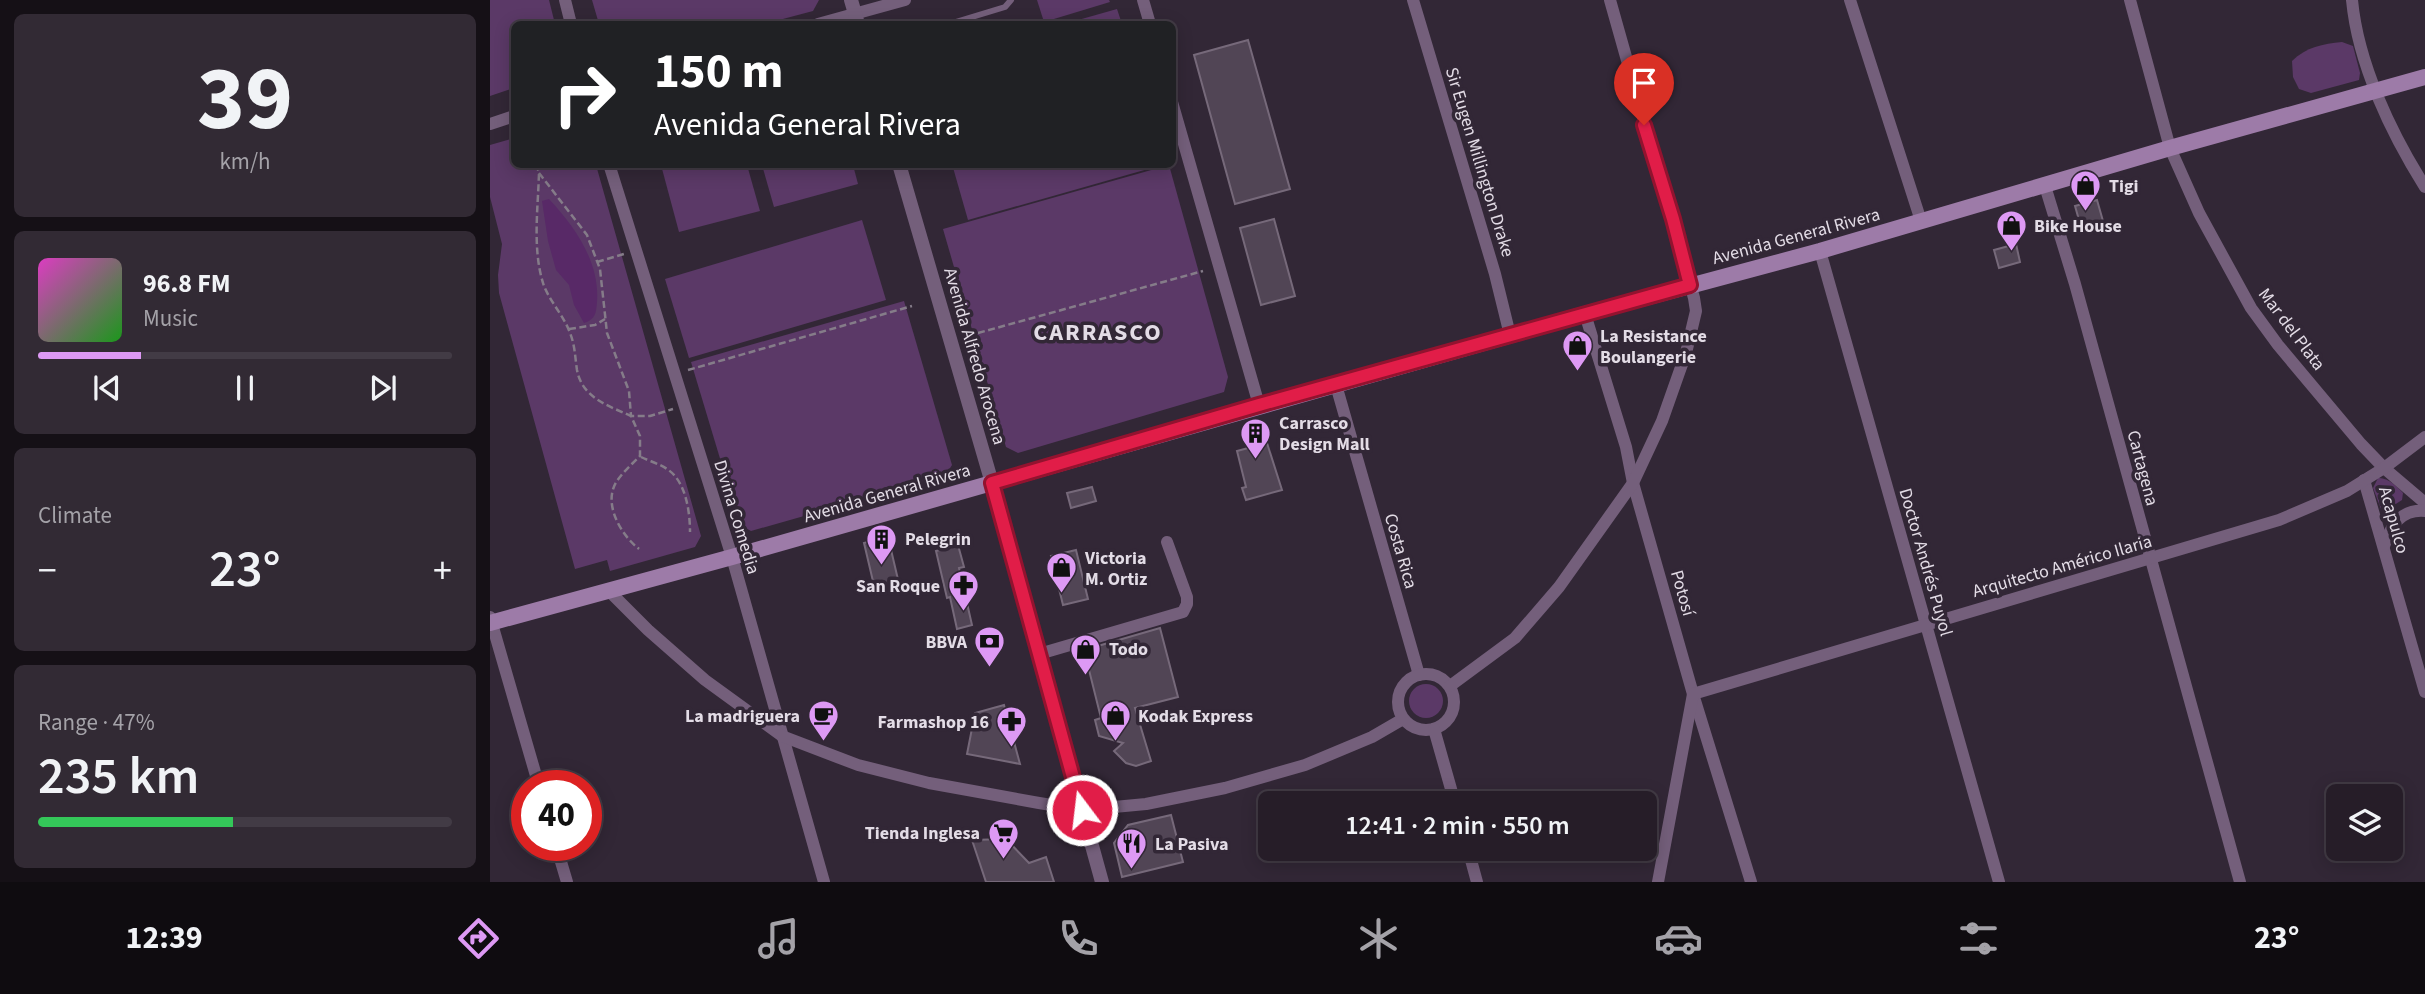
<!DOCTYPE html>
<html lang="en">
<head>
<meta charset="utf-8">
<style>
	body { margin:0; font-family:"Source Sans 3",sans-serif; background:#322a34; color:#f1f3f6; height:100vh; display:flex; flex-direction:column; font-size:26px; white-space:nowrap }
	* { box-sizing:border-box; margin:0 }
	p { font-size:23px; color:#a4a2a8 }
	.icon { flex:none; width:38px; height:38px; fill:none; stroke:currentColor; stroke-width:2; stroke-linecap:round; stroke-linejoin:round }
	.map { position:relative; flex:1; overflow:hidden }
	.details { display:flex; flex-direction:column; gap:14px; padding:14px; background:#151016; width:490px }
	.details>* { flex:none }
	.banner { position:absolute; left:21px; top:21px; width:665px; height:147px; border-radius:10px; box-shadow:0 4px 18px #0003,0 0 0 2px #423b45; background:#202124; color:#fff; overflow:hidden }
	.tools { position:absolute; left:1836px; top:784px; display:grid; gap:14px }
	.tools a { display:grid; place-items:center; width:77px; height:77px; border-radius:10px; background:#261d28; box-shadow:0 4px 18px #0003,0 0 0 2px #423b45; font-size:35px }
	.speed { position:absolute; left:21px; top:770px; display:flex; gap:14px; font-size:35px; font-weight:700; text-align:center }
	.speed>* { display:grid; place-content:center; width:91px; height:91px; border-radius:50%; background:#261d28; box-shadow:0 4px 18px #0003,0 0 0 2px #423b45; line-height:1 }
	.speed .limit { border:10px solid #d22; background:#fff; color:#111 }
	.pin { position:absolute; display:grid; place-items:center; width:60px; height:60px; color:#fff; margin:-72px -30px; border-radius:50% 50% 50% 0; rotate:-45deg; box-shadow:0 0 7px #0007 }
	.pin .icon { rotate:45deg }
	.me { position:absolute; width:77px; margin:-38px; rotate:345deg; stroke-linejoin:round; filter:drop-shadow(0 0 5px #0008) }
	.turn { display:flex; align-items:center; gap:24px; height:147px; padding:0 28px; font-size:32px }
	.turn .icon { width:91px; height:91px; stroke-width:2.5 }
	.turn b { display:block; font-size:49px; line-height:60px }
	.big { font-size:52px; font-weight:600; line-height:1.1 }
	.details .card { flex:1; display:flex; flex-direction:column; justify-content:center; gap:10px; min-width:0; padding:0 24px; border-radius:10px; background:#322a34 }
	.details .dial { align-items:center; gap:0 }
	.dial b { font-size:91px; line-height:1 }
	.song { display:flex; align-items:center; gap:21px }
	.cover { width:84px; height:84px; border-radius:10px; background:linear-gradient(135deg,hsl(310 70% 55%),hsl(120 70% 35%)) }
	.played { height:7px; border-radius:4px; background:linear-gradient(90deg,#dd99f4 25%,#423b45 25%) }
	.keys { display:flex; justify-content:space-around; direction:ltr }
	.heat { display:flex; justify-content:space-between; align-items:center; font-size:38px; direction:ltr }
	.charge { height:10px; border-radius:5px; background:linear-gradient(90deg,#34c759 47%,#423b45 0) }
	.trip { position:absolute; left:768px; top:791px; width:399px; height:70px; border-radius:10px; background:#261d28; box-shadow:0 4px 18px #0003,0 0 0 2px #423b45; font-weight:600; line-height:70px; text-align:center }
	.tabs { display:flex; height:112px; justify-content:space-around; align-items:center; background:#0f0c10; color:#a4a2a8 }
	.tabs .icon { width:49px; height:49px }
	.tabs .selected { color:#dd99f4 }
	.tabs b { font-size:32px; color:#f1f3f6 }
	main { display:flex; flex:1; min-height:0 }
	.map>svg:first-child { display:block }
	.green { fill:#5b3967 }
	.water { fill:#582967 }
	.building { fill:#514555; stroke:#76697a; stroke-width:2 }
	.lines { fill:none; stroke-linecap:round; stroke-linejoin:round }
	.path { stroke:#857c89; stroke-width:2.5; stroke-dasharray:7 3.5; stroke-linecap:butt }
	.service { stroke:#745f7b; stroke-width:6 }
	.minor { stroke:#745f7b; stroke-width:12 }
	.tertiary { stroke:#745f7b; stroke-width:14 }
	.secondary { stroke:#9d7ba8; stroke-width:16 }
	.route-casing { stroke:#92132f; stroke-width:18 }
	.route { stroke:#e11d48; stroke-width:12 }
	.labels { text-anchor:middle; stroke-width:7; stroke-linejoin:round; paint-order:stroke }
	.street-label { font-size:18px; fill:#e3dce6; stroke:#322736 }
	.poi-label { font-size:18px; font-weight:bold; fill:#e3dce6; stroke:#322736; text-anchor:start }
	.district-label { font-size:24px; font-weight:bold; letter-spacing:2px; fill:#e3dce6; stroke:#322736 }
</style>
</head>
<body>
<main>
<section class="details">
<div class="card dial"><b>39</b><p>km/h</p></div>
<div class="card">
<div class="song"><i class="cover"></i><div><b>96.8 FM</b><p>Music</p></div></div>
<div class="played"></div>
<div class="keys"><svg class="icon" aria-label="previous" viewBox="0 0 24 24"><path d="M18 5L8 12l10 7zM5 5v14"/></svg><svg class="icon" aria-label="pause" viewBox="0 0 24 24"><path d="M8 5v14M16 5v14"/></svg><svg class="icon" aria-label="next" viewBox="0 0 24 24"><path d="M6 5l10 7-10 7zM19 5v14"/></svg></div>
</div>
<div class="card"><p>Climate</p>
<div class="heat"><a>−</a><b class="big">23°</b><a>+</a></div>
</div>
<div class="card"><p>Range · 47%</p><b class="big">235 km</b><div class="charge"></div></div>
</section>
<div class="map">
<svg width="1935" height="882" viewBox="0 0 1935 882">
	<rect width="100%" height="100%" fill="#322736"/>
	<g class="green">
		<path d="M0,0H59L65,24H24V88L0,96Z"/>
		<path d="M102,0H329L323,11L274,24H109Z"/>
		<path d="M547,0H619L620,2L554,22Z"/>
		<path d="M627,9L632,24H574Z"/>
		<path d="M1852,42L1863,46L1870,73L1869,80L1821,93L1809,89L1803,77L1802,61C1816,47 1833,44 1852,42Z"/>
		<path d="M24,138V164L106,165L211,536L205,547L120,571L117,560L85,569L9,293L8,275L12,244L0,197V145Z"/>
		<path d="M462,164H672V165L478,220Z"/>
		<path d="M171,165H257L270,211L189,232Z"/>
		<path d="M272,165H363L368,184L284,207Z"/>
		<path d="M679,165L738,377L734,392L528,453L516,447L453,229Z"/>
		<path d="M372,220L396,300L199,358L175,279Z"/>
		<path d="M414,301L462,465L455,476L261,531L250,525L201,362Z"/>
		<path d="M1888,478C1897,477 1907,486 1913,493L1912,500L1898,509H1891L1883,488Z"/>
		<circle cx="936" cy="701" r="17"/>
	</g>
	<path class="water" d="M59,199C85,227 110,262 107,302C106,313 106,319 94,323L84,305L79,285L66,270L58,241L52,201Z"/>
	<g class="building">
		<path d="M758,40L800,189L745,204L704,55Z"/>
		<path d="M1607,200L1613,221L1591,227L1585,206Z"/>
		<path d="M784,219L805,296L771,305L750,228Z"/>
		<path d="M1526,244L1530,262L1509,268L1504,250Z"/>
		<path d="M777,443L792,490L756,500L752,488L756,487L747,451Z"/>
		<path d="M602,487L606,501L581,508L577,493Z"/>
		<path d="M398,537L410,588L386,594L374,543Z"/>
		<path d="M468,545L474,567L469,568L482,625L467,629L460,597L457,598L446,551Z"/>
		<path d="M586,550L598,599L573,605L561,556Z"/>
		<path d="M670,628L688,697L645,708L661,761L646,766L636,763L624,751L633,743L609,736L605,720L611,718L594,650Z"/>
		<path d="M514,705L530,764L477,754L485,713Z"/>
		<path d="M681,815L693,862L632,877L624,843L638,825Z"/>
		<path d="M516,839L539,863L556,857L564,882H496L482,840Z"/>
	</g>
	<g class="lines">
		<g class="path">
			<path d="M46,164L49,173C48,209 42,251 54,286C61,303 74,316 80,333C85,345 85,357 87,370C92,398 119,406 141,416L150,436V456C142,464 133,472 127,481C112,503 131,535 149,549"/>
			<path d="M49,173L97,235L110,269L117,333L139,391L141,416H160L183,409"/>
			<path d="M107,262L134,254"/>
			<path d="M79,329L105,325L115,319"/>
			<path d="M488,333L713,271"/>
			<path d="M198,370L422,306"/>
			<path d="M151,457C159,461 170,464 177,469C196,481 200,512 200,532"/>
		</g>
		<path class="service" d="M459,24L515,7L521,0"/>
		<g class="minor">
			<path d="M75,0L81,24"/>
			<path d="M653,0L660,24"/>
			<path d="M923,0L1005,274L1020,335"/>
			<path d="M1360,0L1431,221"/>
			<path d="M1640,0L1680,148L1709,213L1761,308L1788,345L1871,444L1894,468L1935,503"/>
			<path d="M1862,0C1868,64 1901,133 1935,187"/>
			<path d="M328,24L415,0"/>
			<path d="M682,102L769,405"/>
			<path d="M0,124L24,116"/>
			<path d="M119,164L242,557L334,882"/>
			<path d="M1555,186L1585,284L1750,882"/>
			<path d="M1330,251L1509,882"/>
			<path d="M1095,314L1136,447L1143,483L1203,694L1261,882"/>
			<path d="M846,385L929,675"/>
			<path d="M1874,480L1935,692"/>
			<path d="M1894,546C1901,525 1911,509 1935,511"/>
			<path d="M119,591L158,630L215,680L292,736L368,765L439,783L549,803L592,810L656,804L735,788L815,765L882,737L913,719"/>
			<path d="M0,617L49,786"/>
			<path d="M549,654L693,612L697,604V597L677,542"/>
			<circle cx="936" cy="702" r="28"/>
			<path d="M960,686L1025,638L1069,587L1143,483L1172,421L1196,353L1206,311L1204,298L1120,0"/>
			<path d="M944,729L965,803"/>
			<path d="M66,845L77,882"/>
			<path d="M978,849L987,882"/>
			<path d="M1168,882L1203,694L1789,520L1857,491L1894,468L1935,437"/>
		</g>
		<g class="tertiary">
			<path d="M361,0L368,24"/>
			<path d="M409,164L502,483L612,882"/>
		</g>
		<path class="secondary" d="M0,623L242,557L1095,314L1330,251L1680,148L1935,77"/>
	</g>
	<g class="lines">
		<defs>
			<path id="route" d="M592,810L502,483L769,405L1200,285L1183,219L1154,125"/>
		</defs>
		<use href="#route" class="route-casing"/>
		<use href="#route" class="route"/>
	</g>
	<defs>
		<symbol id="shop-pin" viewBox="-11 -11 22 30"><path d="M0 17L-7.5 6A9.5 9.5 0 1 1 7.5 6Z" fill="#dd99f4" stroke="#322736"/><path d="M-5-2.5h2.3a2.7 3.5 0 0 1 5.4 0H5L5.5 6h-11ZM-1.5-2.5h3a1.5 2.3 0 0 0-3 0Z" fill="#111"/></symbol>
		<symbol id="building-pin" viewBox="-11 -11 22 30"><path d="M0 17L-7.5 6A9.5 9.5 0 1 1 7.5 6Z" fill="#dd99f4" stroke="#322736"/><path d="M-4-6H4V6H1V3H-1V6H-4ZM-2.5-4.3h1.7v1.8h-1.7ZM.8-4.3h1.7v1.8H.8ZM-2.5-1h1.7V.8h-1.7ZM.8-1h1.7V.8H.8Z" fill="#111"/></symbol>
		<symbol id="pharmacy-pin" viewBox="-11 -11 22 30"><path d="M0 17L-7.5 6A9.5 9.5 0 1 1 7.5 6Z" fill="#dd99f4" stroke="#322736"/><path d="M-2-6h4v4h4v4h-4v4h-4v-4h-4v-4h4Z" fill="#111"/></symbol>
		<symbol id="bank-pin" viewBox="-11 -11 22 30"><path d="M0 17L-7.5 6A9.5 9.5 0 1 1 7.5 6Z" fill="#dd99f4" stroke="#322736"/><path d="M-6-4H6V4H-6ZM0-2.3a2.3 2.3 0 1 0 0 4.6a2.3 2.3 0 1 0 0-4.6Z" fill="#111"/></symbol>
		<symbol id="cafe-pin" viewBox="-11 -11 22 30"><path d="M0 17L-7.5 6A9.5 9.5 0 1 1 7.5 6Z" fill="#dd99f4" stroke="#322736"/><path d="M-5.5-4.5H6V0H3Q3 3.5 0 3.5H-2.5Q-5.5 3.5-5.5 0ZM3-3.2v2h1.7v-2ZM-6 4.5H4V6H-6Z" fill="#111"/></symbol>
		<symbol id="supermarket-pin" viewBox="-11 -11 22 30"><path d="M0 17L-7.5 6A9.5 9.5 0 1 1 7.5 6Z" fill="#dd99f4" stroke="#322736"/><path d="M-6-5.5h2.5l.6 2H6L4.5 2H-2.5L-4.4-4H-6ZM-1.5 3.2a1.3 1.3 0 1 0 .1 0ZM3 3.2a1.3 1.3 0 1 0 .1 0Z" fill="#111"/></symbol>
		<symbol id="restaurant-pin" viewBox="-11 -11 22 30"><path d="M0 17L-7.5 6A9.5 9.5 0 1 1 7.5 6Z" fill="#dd99f4" stroke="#322736"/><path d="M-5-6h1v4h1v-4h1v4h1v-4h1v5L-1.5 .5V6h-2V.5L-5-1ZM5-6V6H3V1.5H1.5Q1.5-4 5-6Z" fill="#111"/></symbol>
	</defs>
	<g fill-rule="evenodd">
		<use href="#shop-pin" x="1578" y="168" width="35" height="47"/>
		<use href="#shop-pin" x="1504" y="208" width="35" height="47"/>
		<use href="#shop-pin" x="1070" y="328" width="35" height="47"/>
		<use href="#building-pin" x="748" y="416" width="35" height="47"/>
		<use href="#building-pin" x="374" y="522" width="35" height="47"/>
		<use href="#shop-pin" x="554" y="550" width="35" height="47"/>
		<use href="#pharmacy-pin" x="456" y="568" width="35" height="47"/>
		<use href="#bank-pin" x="482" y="624" width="35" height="47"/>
		<use href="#shop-pin" x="578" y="632" width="35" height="47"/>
		<use href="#cafe-pin" x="316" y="698" width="35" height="47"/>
		<use href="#shop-pin" x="608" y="698" width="35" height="47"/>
		<use href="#pharmacy-pin" x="504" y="704" width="35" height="47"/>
		<use href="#supermarket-pin" x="496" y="816" width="35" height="47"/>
		<use href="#restaurant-pin" x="624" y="826" width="35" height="47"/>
	</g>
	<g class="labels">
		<g class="street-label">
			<text transform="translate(990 162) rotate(73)" y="6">Sir Eugen Millington Drake</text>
			<text transform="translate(1306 236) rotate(-15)" y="6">Avenida General Rivera</text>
			<text transform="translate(1802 329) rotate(53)" y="6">Mar del Plata</text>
			<text transform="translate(485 356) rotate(74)" y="6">Avenida Alfredo Arocena</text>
			<text transform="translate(1653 468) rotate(75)" y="6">Cartagena</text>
			<text transform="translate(397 493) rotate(-16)" y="6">Avenida General Rivera</text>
			<text transform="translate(247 517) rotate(73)" y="6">Divina Comedia</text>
			<text transform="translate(1904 520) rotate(74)" y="6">Acapulco</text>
			<text transform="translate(911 551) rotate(74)" y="6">Costa Rica</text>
			<text transform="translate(1436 562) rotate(74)" y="6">Doctor Andrés Puyol</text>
			<text transform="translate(1572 566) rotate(-16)" y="6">Arquitecto Américo Ilaria</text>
			<text transform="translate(1193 593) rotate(74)" y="6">Potosí</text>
		</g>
		<g class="poi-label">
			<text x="1619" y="192">Tigi</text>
			<text x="1544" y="232">Bike House</text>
			<text x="1110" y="342">La Resistance<tspan x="1110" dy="21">Boulangerie</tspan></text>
			<text x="789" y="429">Carrasco<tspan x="789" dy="21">Design Mall</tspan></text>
			<text x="415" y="545">Pelegrin</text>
			<text x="595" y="564">Victoria<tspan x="595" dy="21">M. Ortiz</tspan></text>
			<text x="450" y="592" text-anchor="end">San Roque</text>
			<text x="477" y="648" text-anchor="end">BBVA</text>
			<text x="619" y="655">Todo</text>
			<text x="310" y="722" text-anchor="end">La madriguera</text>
			<text x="648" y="722">Kodak Express</text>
			<text x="499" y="728" text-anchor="end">Farmashop 16</text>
			<text x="490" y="839" text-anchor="end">Tienda Inglesa</text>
			<text x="665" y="850">La Pasiva</text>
		</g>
		<g class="district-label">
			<text x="608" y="340">CARRASCO</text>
		</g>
	</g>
</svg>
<div class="tools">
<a><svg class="icon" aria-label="layers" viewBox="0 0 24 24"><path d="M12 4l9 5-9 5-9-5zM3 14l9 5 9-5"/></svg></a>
</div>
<div class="speed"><div class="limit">40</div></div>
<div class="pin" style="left:1154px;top:125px;background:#d93025"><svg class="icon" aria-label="arrive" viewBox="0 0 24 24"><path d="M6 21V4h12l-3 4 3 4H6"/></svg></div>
<svg class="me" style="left:592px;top:810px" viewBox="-20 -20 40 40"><circle r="17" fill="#e11d48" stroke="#fff" stroke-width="3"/><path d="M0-11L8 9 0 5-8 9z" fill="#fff"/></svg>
<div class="trip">12:41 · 2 min · 550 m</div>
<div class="banner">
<div class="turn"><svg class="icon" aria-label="right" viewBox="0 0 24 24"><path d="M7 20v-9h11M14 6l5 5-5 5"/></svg><div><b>150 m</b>Avenida General Rivera</div></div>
</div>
</div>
</main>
<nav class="tabs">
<b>12:39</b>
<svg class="icon selected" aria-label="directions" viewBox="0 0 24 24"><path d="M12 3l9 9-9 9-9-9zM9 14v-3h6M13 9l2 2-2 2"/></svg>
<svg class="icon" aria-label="music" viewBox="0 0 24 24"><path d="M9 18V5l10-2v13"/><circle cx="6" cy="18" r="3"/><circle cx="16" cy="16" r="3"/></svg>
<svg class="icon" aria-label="phone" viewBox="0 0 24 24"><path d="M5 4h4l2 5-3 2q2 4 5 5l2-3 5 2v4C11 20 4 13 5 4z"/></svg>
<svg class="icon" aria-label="climate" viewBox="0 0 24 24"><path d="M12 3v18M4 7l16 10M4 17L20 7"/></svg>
<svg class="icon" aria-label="car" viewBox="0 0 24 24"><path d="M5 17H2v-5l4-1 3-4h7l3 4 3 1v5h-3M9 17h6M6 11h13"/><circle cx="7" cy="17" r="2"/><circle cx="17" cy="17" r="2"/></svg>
<svg class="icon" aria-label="filters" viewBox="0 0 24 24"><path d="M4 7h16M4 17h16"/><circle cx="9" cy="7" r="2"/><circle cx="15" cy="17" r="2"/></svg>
<b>23°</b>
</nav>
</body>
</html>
